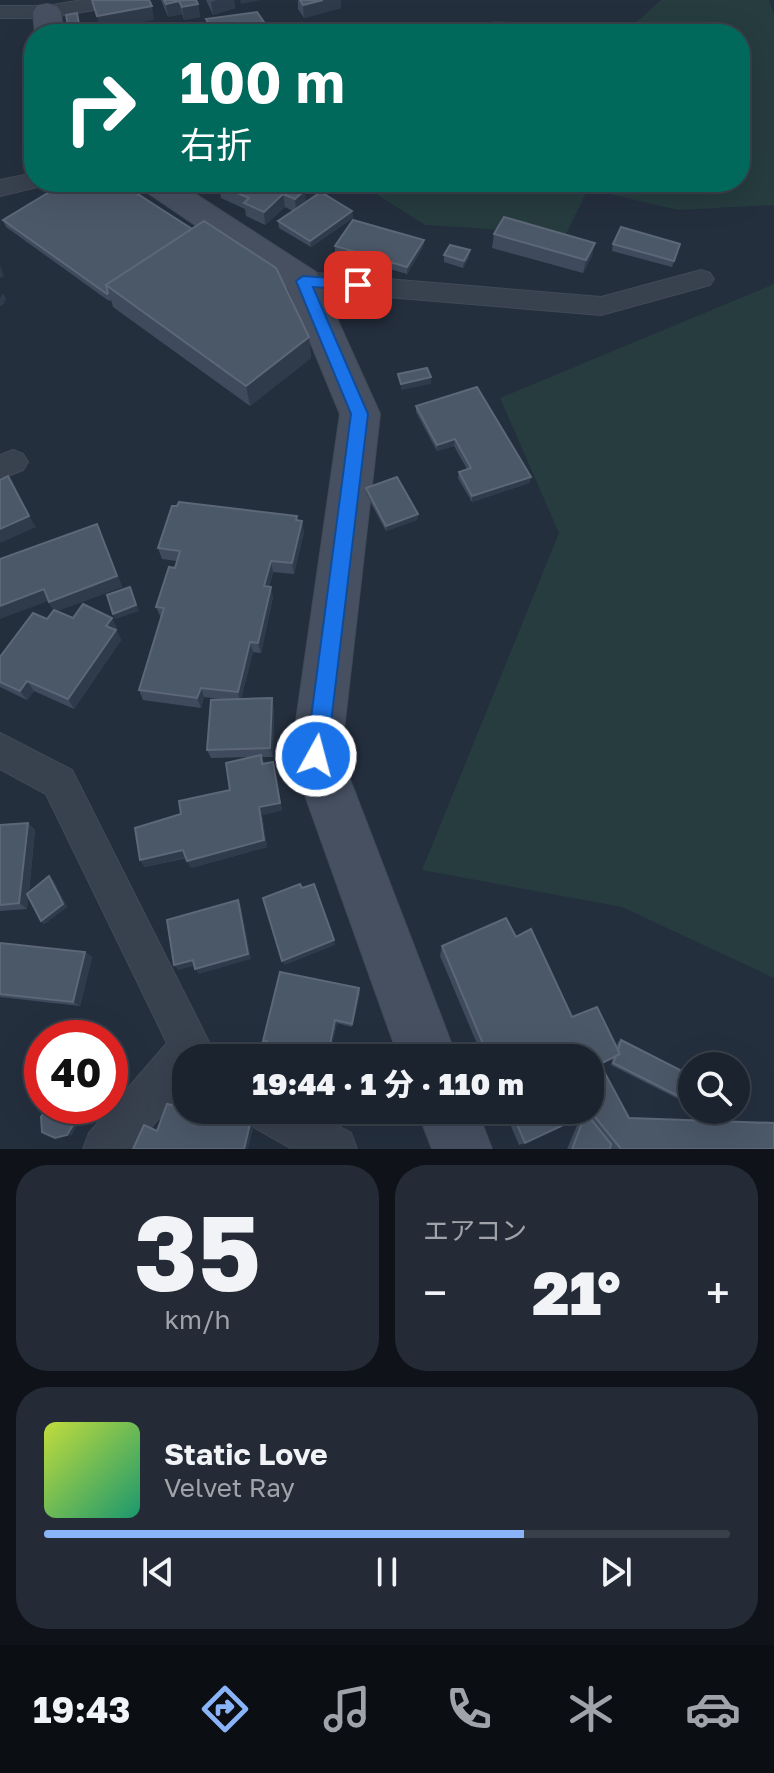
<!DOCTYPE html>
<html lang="ja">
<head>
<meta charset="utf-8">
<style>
	body { margin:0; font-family:"Golos Text","Noto Sans JP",sans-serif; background:#242b36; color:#f1f3f6; height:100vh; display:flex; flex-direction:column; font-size:30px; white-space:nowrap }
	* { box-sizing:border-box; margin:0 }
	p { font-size:26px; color:#a0a4aa }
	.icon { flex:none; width:44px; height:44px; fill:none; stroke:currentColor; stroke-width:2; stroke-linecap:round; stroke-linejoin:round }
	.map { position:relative; height:1149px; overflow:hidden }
	.sheet { display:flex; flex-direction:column; gap:16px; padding:16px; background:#0f1319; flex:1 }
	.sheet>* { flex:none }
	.top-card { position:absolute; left:24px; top:24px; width:726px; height:168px; border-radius:32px; box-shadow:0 8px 32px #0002,0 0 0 2px #39404a; background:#00695c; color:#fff; overflow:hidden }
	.fabs { position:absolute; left:678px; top:1052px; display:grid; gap:16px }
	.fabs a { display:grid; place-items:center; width:72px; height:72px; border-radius:50%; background:#1b232e; box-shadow:0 8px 32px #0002,0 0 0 2px #39404a; font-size:40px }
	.speed { position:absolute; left:24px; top:1020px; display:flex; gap:16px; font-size:40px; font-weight:700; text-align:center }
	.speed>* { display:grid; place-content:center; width:104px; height:104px; border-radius:50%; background:#1b232e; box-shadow:0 8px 32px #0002,0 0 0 2px #39404a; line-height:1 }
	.speed .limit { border:12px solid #d22; background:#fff; color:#111 }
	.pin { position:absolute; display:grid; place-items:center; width:68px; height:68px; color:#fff; margin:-34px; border-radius:16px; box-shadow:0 4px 12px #0006 }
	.me { position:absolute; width:88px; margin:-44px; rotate:7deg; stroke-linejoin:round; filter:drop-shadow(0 0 6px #0008) }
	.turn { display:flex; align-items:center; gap:28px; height:168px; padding:0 24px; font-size:36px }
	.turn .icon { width:104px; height:104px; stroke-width:2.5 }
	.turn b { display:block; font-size:56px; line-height:68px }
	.big { font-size:60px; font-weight:800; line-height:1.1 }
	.sheet .card { flex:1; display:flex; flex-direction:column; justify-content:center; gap:12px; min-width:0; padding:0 28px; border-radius:32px; background:#242b36 }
	.sheet .dial { align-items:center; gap:0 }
	.dial b { font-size:104px; line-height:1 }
	.song { display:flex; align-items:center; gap:24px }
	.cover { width:96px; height:96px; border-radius:12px; background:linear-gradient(135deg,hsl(70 70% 55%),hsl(160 70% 35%)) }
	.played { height:8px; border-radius:4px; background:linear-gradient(90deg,#8ab4f8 70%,#39404a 70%) }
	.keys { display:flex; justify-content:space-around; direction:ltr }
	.heat { display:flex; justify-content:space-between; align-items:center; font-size:44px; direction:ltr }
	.sheet .tiles { flex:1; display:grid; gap:16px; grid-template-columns:1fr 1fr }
	.card:last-child { grid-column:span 2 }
	.trip { position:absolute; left:172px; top:1044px; width:432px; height:80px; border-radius:32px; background:#1b232e; box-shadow:0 8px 32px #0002,0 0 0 2px #39404a; font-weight:800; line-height:80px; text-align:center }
	.dock { display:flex; height:128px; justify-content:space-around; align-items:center; background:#0b0e12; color:#a0a4aa }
	.dock .icon { width:56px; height:56px }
	.dock .on { color:#8ab4f8 }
	.dock b { font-size:36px; color:#f1f3f6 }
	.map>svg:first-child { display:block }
	.green { fill:#263c3f }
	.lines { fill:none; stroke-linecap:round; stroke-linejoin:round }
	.street-casing { stroke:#414a57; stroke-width:2 }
	.secondary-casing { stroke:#414a57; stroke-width:2 }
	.street { fill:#38414e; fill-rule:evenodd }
	.secondary { fill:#465061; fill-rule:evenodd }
	.wall { fill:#3f4b5c }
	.shaded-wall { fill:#2f3b4b }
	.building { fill:#4b5868; stroke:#5c6777; stroke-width:2 }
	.route { fill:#1a73e8; stroke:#114b97; stroke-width:2 }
</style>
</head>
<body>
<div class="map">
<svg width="774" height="1149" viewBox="0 0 774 1149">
	<rect width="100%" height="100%" fill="#242f3e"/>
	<g class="green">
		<path d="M661,0H769L774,15V205L678,210L588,189L566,234L425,225L357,182H740V34H490L493,21L631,27Z"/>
		<path d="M774,284V978L622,907L422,870L559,533L500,398Z"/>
	</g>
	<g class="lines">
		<defs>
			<g id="street">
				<path d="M82,0H128L118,6L47,18H0V6H47Z"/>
				<path d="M34,173V182H45L42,186L0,196V180Z"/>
				<path d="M701,270L710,273L714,279L710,285L601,315L303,290L294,287L290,281L294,275L303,272L601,297Z"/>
				<path d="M13,450L23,454L28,462L23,470L0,479V455Z"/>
				<path d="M0,733L72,770L217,1058H186V1086L133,1149H83L89,1133L167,1043L46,794L0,769Z"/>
				<path d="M243,1110H308L351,1133L357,1149H292L250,1125Z"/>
			</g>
			<g id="secondary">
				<path d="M47,4L57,6L61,12L63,34H35L33,12L37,6Z"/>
				<path d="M138,182H177L316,272L380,414L341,756L457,1058H399L291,756L340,414L288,288L142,189Z"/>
				<path d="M417,1110H477L492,1149H432Z"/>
			</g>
		</defs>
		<use href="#street" class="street-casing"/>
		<use href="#secondary" class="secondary-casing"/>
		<use href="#street" class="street"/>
		<use href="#secondary" class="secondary"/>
	</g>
	<g class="wall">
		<path d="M161,0H196L198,4L200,17L184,20L182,14L168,17Z"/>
		<path d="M206,0H234L235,8L213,15Z"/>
		<path d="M298,0H341V8L304,18L298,9Z"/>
		<path d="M206,19L264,22V29L243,34H211L207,26Z"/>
		<path d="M181,182H219L200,194Z"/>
		<path d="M288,182L306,202L352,211L353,218L311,247L279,228L278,221L293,211L285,207L265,225L246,216L245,209L221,198L219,185Z"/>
		<path d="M3,220L309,337L311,358L250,406L113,307L111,300L109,301L6,227Z"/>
		<path d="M494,234L592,256L583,273L492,248Z"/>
		<path d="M424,240L423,247L407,274L335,253V246Z"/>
		<path d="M613,244H680L672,267L612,251Z"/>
		<path d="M444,255L469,257L463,268L444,262Z"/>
		<path d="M416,406L531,477L529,483L472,502L458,478L459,472L467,469L454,446L437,451L416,412Z"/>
		<path d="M366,488L418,514L417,520L386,531L366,494Z"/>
		<path d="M297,516V521L304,532L294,574L273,572L269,587L273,597L261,653L253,652L241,699L274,708L273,757H262L264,764L273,762L282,810L262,815L267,847L191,868L186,858L145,867L140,860L181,814L230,790L250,757L211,758L207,750L226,700L204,697L201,708L143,700L139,690L161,618L156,607L177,561L162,559L158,548Z"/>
		<path d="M97,524L122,587L57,611L73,618L117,628L116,630L121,640L74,709L34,691L27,700L0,687V657L47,619L54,611L48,601Z"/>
		<path d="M28,823L35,830L29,892L53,880L67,907L44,924L41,921L28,897L27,909L0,911V825Z"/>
		<path d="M516,937L572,1017L616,1047L618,1042L621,1040L692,1076V1106L611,1065L613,1058L600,1064L629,1118L774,1149H567L581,1116L525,1143L519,1145L504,1110H590V1058H483L440,956L442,946Z"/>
		<path d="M0,943L85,952L92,957L80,1006L0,997Z"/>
		<path d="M359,988L360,993L352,1027L337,1023L329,1057L323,1055L322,1058H310L269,1048L263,1041Z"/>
	</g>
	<g class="shaded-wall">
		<path d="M217,0H234L235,8L213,15L211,2Z"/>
		<path d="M240,0H261L241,4Z"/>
		<path d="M323,0H341V8L304,18L303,5Z"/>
		<path d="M179,1L182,14L168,17L166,4Z"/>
		<path d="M198,4L200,17L184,20L182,7Z"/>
		<path d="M152,6L154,20L100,29L97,16Z"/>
		<path d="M77,13L81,31L70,33L68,26Z"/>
		<path d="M264,22V29L243,34H214Z"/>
		<path d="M206,182H219L200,194L199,187Z"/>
		<path d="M305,190L306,203L296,212L295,199Z"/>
		<path d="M283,194L285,207L265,225L264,212Z"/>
		<path d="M352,211L353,218L311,247L310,241Z"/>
		<path d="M424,240L423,247L407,274V267Z"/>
		<path d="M595,243L592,256L583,273L586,260Z"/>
		<path d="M470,250L469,257L463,268L464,261Z"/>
		<path d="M0,265L4,276L0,278Z"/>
		<path d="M3,293L6,299L3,305L0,306V298Z"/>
		<path d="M309,337L311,358L250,406L246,386Z"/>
		<path d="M431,377V384L401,390V384Z"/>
		<path d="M455,439L454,446L437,451V445Z"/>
		<path d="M531,477L529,483L472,502V496Z"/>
		<path d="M418,514L417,520L386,531V526Z"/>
		<path d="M29,516L36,527L0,543V529Z"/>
		<path d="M302,521L304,532L294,574L292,563Z"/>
		<path d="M97,524L122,587L55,612L49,602Z"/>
		<path d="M271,561L273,572L266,597L264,586Z"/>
		<path d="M130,587L139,611L115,619L113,614Z"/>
		<path d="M271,587L273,597L261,653L258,643Z"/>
		<path d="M44,589L51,600L0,619V606Z"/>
		<path d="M112,618L117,628L112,636L106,626Z"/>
		<path d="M116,630L121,640L74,709L68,699Z"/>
		<path d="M250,642L253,652L240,702L238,692Z"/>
		<path d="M27,681L34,691L27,700L20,691Z"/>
		<path d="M201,688L204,697L201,708L197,698Z"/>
		<path d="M272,698L274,708L273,757L270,748Z"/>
		<path d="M273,762L282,810L262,815L267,847L191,868L187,861L259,807Z"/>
		<path d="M28,823L35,830L27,909L19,903Z"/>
		<path d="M183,850L187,857L145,867L140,860Z"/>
		<path d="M49,876L53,880L67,907L44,924L41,921Z"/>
		<path d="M238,900L241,906L251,959L199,974L195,969Z"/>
		<path d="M334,940L335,945L285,965L282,961Z"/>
		<path d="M85,952L92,957L80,1006L73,1002Z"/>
		<path d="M193,960L197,965L178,970L174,965Z"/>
		<path d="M359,988L360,993L352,1027V1024Z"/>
		<path d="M335,1020L337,1023L329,1057L328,1054Z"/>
		<path d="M72,1106L77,1108L80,1120L72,1135L59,1138H55Z"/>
		<path d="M250,1124L254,1125L248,1149H244Z"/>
	</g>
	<g class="building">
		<path d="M92,0H149L152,6L97,16Z"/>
		<path d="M164,0H196L198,4L182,7L179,1L166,4Z"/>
		<path d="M300,0H323L303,5Z"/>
		<path d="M257,12L264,22L214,33L206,19Z"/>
		<path d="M77,13L79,24L68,26L66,15Z"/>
		<path d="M66,182H119L192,229L106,285L108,293L107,294L3,220Z"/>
		<path d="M191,182H206L199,187Z"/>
		<path d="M222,182H288L305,190L295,199L283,194L264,212L244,203L249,198L219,185Z"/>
		<path d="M321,192L352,211L310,241L278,221Z"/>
		<path d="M504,217L595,243L586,260L494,234Z"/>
		<path d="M353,220L424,240L407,267L335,246Z"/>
		<path d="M204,221L276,268L309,337L246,386L106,285Z"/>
		<path d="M621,227L680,244L674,261L613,244Z"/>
		<path d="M450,245L470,250L464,261L444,255Z"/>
		<path d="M427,368L431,377L401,384L398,374Z"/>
		<path d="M477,387L531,477L472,496L459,472L471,468L455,439L437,445L416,406Z"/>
		<path d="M8,476L29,516L0,529V480Z"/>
		<path d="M397,477L418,514L386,526L366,488Z"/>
		<path d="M179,502L297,516L296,520L302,521L292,563L271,561L264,586L271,587L258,643L250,642L238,692L201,688L197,698L139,690L164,608L156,607L169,567L175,568L180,551L158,548L172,506H177Z"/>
		<path d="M97,524L117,576L49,602L44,589L0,606V559Z"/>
		<path d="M130,587L136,605L113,614L107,595Z"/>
		<path d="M83,604L112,618L106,626L116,630L68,699L27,681L20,691L0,682V657L33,613L47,619L54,610L73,618Z"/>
		<path d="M272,698L270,748L207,750L211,700Z"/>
		<path d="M261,755L262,764L273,762L280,803L259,807L264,840L187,861L183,850L140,860L135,828L181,814L179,801L230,790L226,763Z"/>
		<path d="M28,823L19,903L0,905V825Z"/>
		<path d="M49,876L63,904L41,921L27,894Z"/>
		<path d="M300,884L302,888L314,884L334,940L282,961L263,898Z"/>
		<path d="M238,900L248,954L195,969L193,960L174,965L167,920Z"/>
		<path d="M506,918L516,937L531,929L572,1017L597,1007L620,1054L600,1064L629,1118L774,1123V1149H621L591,1112L525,1143L511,1110H590V1058H489L442,946Z"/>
		<path d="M0,943L85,952L73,1002L0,994Z"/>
		<path d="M280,972L359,988L352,1024L335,1020L328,1054L321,1052L320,1058L266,1045L267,1041H263Z"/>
		<path d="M621,1040L692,1076V1103L613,1063L616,1056L620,1054L618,1050Z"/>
		<path d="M167,1104L186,1108V1110H194L250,1124L244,1149H133L144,1125L157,1131Z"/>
		<path d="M48,1106L73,1107L76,1120L67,1135L55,1138L42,1132L41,1117Z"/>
		<path d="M586,1113L611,1144L610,1149H572Z"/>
	</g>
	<path class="route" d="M303,276L358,280L365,285L358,290L313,287L368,414L327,756L324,762L316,765L309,762L306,756L351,414L296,281Z"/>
</svg>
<div class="fabs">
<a><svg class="icon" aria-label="search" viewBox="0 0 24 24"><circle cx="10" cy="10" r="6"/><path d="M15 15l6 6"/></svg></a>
</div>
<div class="speed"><div class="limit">40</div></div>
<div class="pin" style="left:358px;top:285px;background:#d93025"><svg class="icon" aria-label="arrive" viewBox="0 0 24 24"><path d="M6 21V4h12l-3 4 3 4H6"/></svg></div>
<svg class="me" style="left:316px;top:756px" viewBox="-20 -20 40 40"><circle r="17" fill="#1a73e8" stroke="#fff" stroke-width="3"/><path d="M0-11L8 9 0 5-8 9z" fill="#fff"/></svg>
<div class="trip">19:44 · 1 分 · 110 m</div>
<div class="top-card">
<div class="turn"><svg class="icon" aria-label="right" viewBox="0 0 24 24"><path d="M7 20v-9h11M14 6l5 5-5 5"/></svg><div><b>100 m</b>右折</div></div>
</div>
</div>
<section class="sheet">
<div class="tiles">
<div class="card dial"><b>35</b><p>km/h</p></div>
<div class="card"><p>エアコン</p>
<div class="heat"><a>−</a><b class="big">21°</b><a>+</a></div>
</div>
<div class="card">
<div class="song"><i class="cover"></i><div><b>Static Love</b><p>Velvet Ray</p></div></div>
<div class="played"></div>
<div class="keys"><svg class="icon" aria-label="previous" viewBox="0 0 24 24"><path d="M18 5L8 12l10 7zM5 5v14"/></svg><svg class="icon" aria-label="pause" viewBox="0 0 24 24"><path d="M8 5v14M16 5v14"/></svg><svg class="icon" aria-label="next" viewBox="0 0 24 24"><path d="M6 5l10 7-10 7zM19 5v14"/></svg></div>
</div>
</div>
</section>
<nav class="dock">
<b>19:43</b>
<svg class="icon on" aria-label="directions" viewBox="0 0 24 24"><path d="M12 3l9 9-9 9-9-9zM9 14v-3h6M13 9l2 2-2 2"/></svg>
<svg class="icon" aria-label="music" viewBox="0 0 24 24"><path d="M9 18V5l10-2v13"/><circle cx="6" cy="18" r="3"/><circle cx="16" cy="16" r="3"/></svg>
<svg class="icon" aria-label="phone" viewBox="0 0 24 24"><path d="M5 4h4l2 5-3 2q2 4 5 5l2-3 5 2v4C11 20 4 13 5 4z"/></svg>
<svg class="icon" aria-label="climate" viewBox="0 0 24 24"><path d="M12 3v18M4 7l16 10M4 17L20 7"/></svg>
<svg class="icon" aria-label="car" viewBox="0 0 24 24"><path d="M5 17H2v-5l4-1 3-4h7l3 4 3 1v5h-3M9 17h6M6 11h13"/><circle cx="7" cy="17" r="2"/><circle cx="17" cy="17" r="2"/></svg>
</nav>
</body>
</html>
